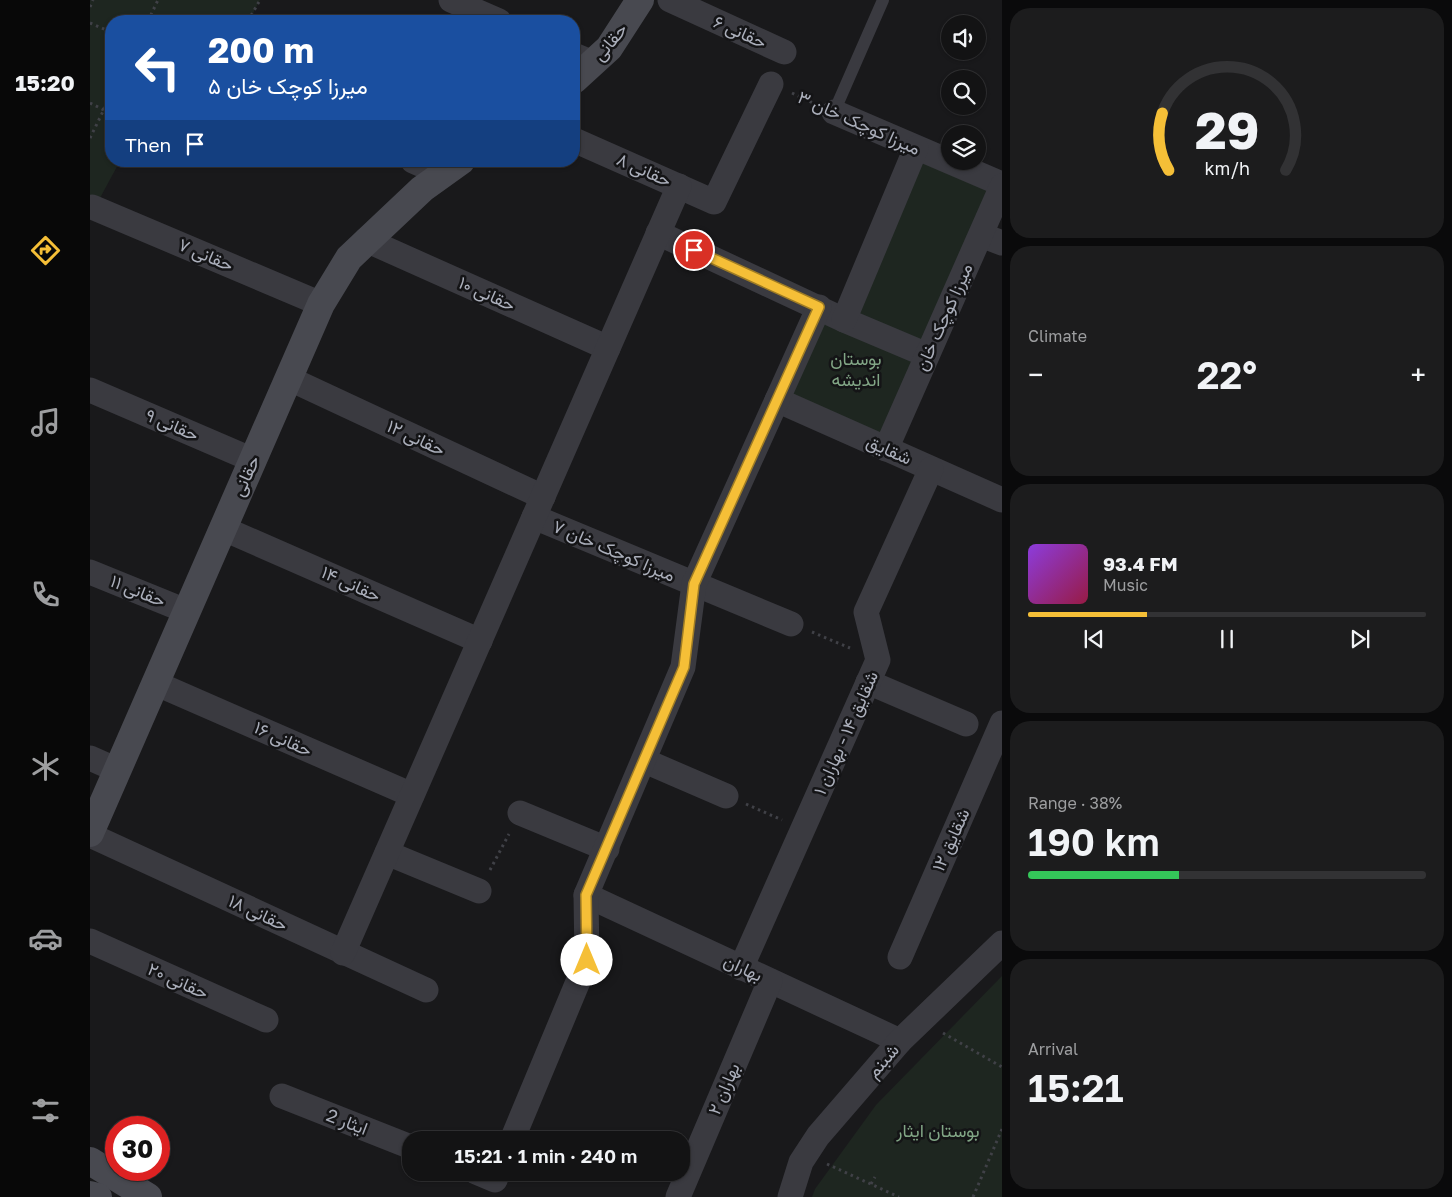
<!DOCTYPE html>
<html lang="en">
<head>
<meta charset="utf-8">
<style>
	body { margin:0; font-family:"Golos Text",Vazirmatn,sans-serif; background:#1c1c1d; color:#f1f3f6; height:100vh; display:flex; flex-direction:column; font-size:19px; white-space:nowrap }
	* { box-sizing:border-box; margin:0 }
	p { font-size:16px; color:#9d9ea0 }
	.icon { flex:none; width:28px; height:28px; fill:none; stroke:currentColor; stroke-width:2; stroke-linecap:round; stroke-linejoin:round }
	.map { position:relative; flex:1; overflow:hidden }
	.details { display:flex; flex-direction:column; gap:8px; padding:8px; background:#0a0a0b; width:450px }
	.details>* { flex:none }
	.top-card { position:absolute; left:15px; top:15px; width:475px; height:152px; border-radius:20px; box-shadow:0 1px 4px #0004,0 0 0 1px #323234; background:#1a4fa0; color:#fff; overflow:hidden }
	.fabs { position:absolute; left:851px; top:15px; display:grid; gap:10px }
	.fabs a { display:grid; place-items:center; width:45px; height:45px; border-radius:50%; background:#131314; box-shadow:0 1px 4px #0004,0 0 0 1px #323234; font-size:25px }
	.speed { position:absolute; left:15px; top:1116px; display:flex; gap:10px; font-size:25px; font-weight:700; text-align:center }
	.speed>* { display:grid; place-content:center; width:65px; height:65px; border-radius:50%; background:#131314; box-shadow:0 1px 4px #0004,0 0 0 1px #323234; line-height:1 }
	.speed .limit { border:8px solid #d22; background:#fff; color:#111 }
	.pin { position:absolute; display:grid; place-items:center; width:42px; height:42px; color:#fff; margin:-21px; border:2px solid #fff; border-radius:50%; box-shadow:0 1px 5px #0007 }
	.me { position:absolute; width:55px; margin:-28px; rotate:0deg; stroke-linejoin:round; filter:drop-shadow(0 0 4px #0008) }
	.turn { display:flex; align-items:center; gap:18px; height:105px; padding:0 20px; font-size:22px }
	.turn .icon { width:65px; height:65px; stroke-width:2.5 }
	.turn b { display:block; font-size:35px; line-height:42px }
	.then { display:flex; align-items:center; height:48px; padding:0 20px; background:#0003; gap:10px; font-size:19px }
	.big { font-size:38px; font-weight:600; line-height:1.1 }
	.details .widget { flex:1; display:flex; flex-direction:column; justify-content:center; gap:8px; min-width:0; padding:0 18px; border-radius:20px; background:#1c1c1d }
	.details .dial { align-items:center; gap:0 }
	.dial svg { height:130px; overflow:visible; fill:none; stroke:#323234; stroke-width:7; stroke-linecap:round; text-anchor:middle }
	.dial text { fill:#f1f3f6; stroke:none }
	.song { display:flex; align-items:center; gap:15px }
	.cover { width:60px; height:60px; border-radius:8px; background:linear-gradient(135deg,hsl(270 70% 55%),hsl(340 70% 35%)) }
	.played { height:5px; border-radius:2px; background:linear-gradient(90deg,#f5bf37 30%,#323234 30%) }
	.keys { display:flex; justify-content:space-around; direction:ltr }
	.heat { display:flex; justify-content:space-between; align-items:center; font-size:28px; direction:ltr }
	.charge { height:8px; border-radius:4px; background:linear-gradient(90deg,#34c759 38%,#323234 0) }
	.trip { position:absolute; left:312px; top:1131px; width:288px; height:50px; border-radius:20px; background:#131314; box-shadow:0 1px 4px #0004,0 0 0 1px #323234; font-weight:600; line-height:50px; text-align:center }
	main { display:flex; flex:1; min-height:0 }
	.tabs { display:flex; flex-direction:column; width:90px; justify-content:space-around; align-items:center; background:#080808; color:#9d9ea0 }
	.tabs .icon { width:35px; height:35px }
	.tabs .current { color:#f5bf37 }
	.tabs b { font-size:22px; color:#f1f3f6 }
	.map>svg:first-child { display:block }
	.green { fill:#1e2620 }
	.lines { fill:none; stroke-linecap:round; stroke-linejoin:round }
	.path { stroke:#404147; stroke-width:3; stroke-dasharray:2.5 4; stroke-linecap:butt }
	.service { stroke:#3a3a40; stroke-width:12 }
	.minor { stroke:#3a3a40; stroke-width:25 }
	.secondary { stroke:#484950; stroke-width:28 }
	.route-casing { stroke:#9f7c24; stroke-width:12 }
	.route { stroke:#f5bf37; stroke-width:9 }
	.labels { text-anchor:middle; stroke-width:5; stroke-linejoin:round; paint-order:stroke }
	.street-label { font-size:18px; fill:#abafbb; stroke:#141416 }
	.park-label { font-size:18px; fill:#82a686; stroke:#141416 }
</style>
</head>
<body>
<main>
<nav class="tabs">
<b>15:20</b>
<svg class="icon current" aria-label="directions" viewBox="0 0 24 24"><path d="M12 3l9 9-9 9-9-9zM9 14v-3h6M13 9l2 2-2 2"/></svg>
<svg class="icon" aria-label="music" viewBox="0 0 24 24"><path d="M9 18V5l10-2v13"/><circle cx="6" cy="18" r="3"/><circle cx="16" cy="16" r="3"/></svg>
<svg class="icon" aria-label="phone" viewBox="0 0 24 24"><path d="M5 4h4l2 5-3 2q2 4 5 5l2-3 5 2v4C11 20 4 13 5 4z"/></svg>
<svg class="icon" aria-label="climate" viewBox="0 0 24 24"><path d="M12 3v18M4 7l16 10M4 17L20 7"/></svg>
<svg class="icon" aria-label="car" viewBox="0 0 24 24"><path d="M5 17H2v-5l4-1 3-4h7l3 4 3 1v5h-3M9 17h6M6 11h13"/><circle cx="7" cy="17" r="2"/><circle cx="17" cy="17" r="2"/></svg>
<svg class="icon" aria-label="filters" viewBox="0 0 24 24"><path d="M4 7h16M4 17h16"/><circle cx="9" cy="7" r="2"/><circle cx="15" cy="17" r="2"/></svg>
</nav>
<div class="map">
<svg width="912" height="1197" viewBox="0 0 912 1197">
	<rect width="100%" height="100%" fill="#19191b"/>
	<g class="green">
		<path d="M0,0H170L159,21H21V161H30L10,198L0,199Z"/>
		<path d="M829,153L906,179L793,434L695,394L734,307L761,320Z"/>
		<path d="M912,976V1197H722L725,1189L786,1105Z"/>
	</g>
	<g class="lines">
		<g class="path">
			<path d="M0,7L3,0"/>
			<path d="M58,21L68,0"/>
			<path d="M158,21L170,0"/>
			<path d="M0,23L21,32"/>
			<path d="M702,93L723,103"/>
			<path d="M0,103L14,110"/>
			<path d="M0,138L21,95"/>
			<path d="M722,632L760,648"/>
			<path d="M656,804L692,820"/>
			<path d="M400,870L419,834"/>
			<path d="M853,1033L912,1067"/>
			<path d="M737,1164L809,1197"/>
			<path d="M781,1184L785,1177"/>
			<path d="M883,1197L912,1129"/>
		</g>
		<path class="service" d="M744,112L793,0"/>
		<g class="minor">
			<path d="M361,0L409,21"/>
			<path d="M580,0L694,52"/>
			<path d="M484,55L503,63"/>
			<path d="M744,112L912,184"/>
			<path d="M484,140L624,202L681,84"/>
			<path d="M323,161L353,174"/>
			<path d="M2,207L231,304"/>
			<path d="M568,233L754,320L837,355"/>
			<path d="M891,235L912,243"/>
			<path d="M276,240L518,348"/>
			<path d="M754,320L826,148"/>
			<path d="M200,379L453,497"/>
			<path d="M0,390L163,460"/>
			<path d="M687,400L912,500"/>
			<path d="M796,449L912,186"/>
			<path d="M444,517L701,624"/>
			<path d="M132,528L390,641"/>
			<path d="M0,572L96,611"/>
			<path d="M778,682L876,724"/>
			<path d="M65,683L322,795"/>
			<path d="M0,758L27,770"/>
			<path d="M555,761L636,796"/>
			<path d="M430,813L517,849"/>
			<path d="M0,835L336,990"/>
			<path d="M297,853L389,891"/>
			<path d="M496,895L810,1041"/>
			<path d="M0,941L176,1020"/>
			<path d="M253,953L589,186"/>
			<path d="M810,957L912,723"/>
			<path d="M651,968L788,660L776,612L841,469"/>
			<path d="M192,1096L321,1147"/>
			<path d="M422,1140L497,960L496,895L593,667L604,584L729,307"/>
			<path d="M386,1172L405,1180L408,1172"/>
			<path d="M588,1197L680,981"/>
			<path d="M700,1197L711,1162L728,1136L810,1041L912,943"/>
		</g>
		<g class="secondary">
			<path d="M484,80L519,48L550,0"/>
			<path d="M0,833L231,304L259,258L332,189L371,161"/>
			<path d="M0,1161L58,1197"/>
			<path d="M0,1195L8,1197"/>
		</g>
	</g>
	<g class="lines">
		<defs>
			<path id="route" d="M497,960L496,895L594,667L604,584L729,307L604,250"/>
		</defs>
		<use href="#route" class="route-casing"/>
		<use href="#route" class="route"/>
	</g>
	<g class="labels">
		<g class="street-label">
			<text transform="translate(650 32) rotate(24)" y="6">حقانی ۶</text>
			<text transform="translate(520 42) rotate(-50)" y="6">حقانی</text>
			<text transform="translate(769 123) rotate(24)" y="6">میرزا کوچک خان ۳</text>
			<text transform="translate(554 170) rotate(24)" y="6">حقانی ۸</text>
			<text transform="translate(116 255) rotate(23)" y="6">حقانی ۷</text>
			<text transform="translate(397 294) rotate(24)" y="6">حقانی ۱۰</text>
			<text transform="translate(854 317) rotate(-66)" y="6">میرزا کوچک خان</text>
			<text transform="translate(82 425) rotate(23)" y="6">حقانی ۹</text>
			<text transform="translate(326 438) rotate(25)" y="6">حقانی ۱۲</text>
			<text transform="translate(799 450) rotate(24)" y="6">شقایق</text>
			<text transform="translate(156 476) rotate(-65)" y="6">حقانی</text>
			<text transform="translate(524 551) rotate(23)" y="6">میرزا کوچک خان ۷</text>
			<text transform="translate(261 584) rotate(24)" y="6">حقانی ۱۴</text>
			<text transform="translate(48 591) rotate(22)" y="6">حقانی ۱۱</text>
			<text transform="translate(756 733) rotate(-66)" y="6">شقایق ۱۴ - بهاران ۱</text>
			<text transform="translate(193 739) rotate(24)" y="6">حقانی ۱۶</text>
			<text transform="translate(861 840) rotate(-66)" y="6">شقایق ۱۲</text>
			<text transform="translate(168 913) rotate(25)" y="6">حقانی ۱۸</text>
			<text transform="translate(653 968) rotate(25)" y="6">بهاران</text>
			<text transform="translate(88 981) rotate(24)" y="6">حقانی ۲۰</text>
			<text transform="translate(793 1061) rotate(-49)" y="6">شبنم</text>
			<text transform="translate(634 1089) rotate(-67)" y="6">بهاران ۲</text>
			<text transform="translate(257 1122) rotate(21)" y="6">ایثار 2</text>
		</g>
		<g class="park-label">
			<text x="766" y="365">بوستان<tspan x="766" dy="21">اندیشه</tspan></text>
			<text x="848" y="1137">بوستان ایثار</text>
		</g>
	</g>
</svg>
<div class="fabs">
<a><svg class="icon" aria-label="sound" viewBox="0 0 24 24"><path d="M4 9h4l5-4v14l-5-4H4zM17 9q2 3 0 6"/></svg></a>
<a><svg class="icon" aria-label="search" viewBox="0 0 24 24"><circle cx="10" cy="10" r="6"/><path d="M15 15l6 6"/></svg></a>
<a><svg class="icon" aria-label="layers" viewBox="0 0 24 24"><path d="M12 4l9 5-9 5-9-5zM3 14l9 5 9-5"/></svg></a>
</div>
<div class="speed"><div class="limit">30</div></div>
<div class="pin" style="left:604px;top:250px;background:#d93025"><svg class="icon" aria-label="arrive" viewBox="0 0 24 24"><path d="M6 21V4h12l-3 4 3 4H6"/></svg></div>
<svg class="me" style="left:497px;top:960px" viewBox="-20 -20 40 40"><circle r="19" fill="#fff"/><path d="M0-13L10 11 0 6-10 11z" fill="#f5bf37"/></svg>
<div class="trip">15:21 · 1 min · 240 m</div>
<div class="top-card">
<div class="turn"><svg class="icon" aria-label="left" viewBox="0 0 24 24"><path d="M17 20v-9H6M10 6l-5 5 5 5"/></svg><div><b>200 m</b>میرزا کوچک خان ۵</div></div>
<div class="then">Then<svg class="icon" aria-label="arrive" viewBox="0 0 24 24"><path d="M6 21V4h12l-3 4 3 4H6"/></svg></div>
</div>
</div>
<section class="details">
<div class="widget dial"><svg viewBox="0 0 100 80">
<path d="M14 69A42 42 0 1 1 86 69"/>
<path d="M14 69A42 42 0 0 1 10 34" stroke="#f5bf37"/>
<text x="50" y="56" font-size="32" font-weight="700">29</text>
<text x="50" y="72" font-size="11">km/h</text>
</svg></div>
<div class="widget"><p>Climate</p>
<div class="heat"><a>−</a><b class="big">22°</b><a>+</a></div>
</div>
<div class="widget">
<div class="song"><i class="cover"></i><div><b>93.4 FM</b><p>Music</p></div></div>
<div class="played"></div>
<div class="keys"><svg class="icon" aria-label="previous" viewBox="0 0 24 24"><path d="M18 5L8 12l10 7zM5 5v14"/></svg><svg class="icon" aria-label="pause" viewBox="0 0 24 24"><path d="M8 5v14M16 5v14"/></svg><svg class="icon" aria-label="next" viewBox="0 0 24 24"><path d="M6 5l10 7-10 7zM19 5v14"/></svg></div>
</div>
<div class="widget"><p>Range · 38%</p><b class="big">190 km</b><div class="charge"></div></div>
<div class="widget"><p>Arrival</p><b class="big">15:21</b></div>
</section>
</main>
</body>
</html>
